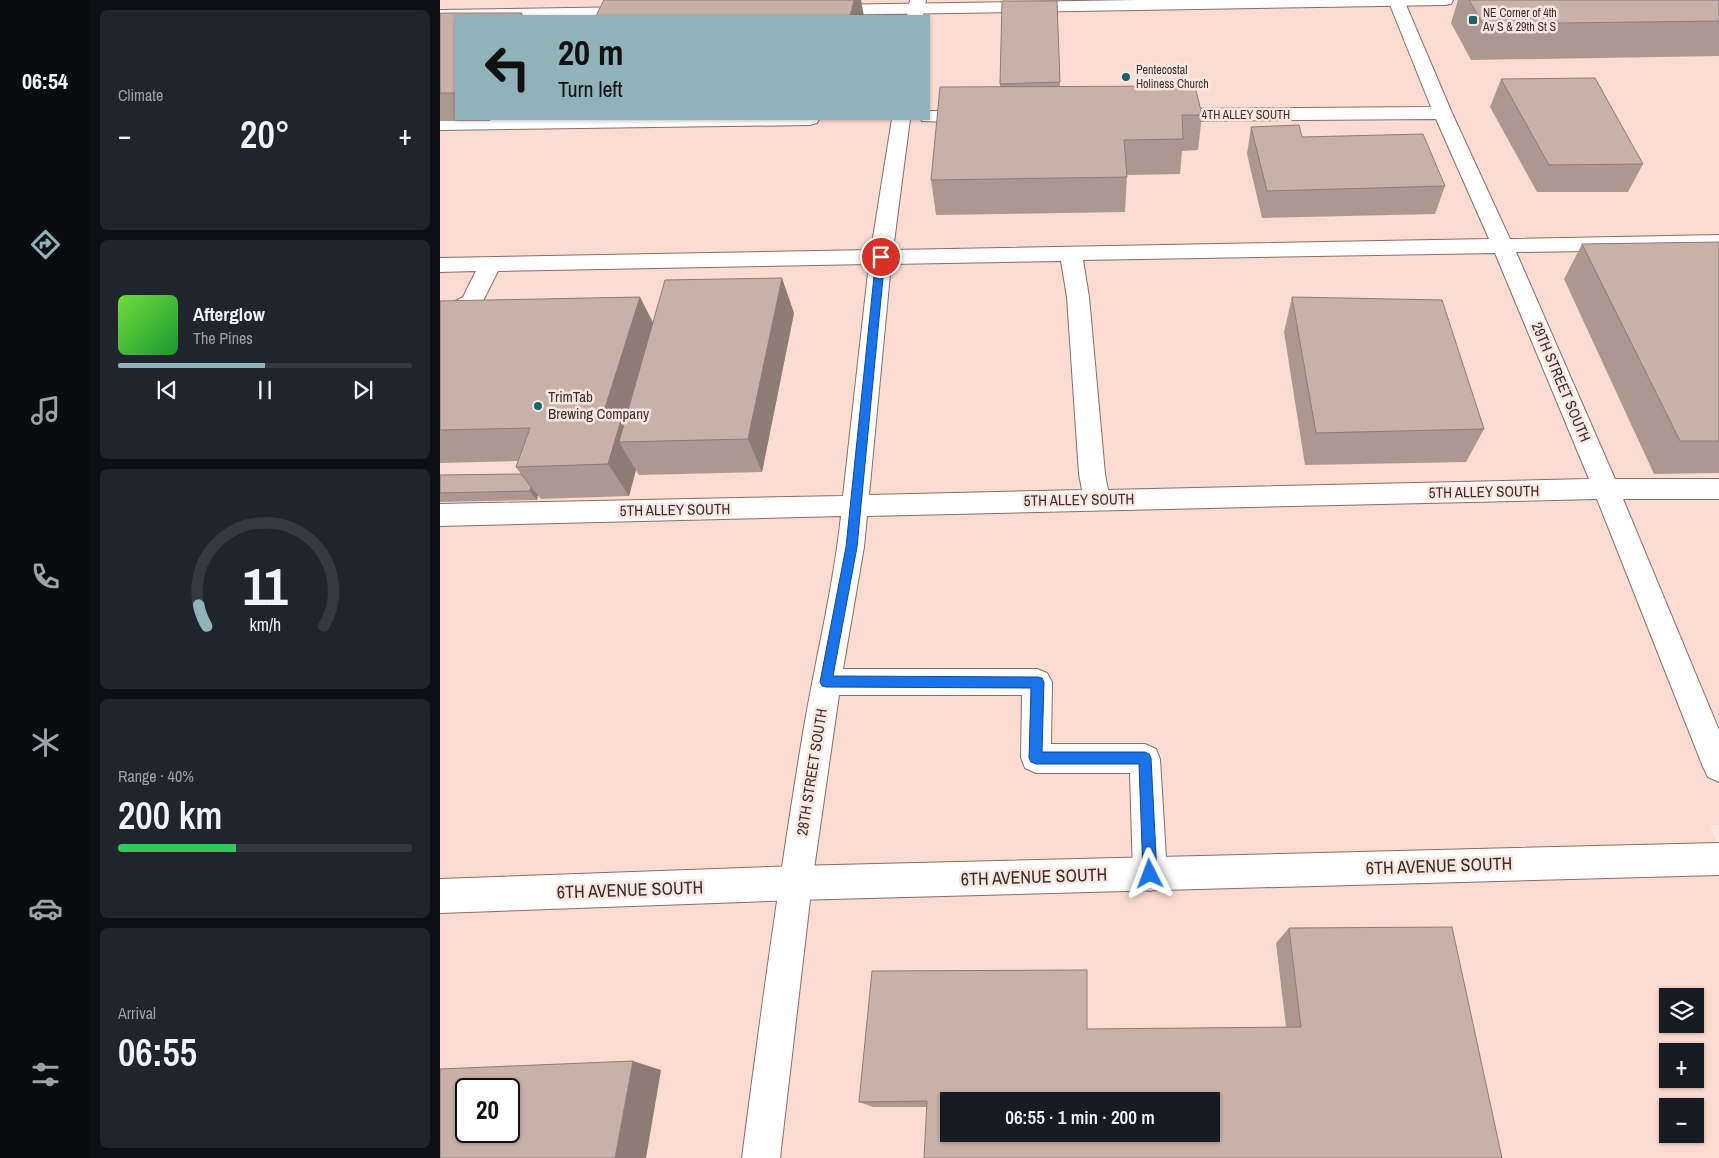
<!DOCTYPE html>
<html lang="en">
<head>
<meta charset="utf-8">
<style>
	body { margin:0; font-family:"Archivo Narrow",sans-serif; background:#20242c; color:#f1f3f6; height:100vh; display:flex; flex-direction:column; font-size:19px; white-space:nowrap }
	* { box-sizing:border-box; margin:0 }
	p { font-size:16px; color:#9ea1a6 }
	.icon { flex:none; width:28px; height:28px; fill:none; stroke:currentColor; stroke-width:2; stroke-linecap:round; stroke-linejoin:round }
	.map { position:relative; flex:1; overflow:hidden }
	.sheet { display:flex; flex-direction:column; gap:10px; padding:10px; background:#0d0f14; width:350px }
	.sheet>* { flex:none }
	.guide { position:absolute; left:15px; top:15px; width:475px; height:105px; border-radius:0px; box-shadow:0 1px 4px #0004; background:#8fb3b8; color:#111; overflow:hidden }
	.controls { position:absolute; left:1219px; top:988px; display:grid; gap:10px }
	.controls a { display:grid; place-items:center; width:45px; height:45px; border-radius:0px; background:#171b24; box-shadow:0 1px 4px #0004; font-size:25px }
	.speed { position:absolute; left:15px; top:1078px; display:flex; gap:10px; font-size:25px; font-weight:700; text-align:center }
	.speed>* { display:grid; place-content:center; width:65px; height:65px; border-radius:50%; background:#171b24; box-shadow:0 1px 4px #0004; line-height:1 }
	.speed .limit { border:2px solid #111; border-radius:8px; background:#fff; color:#111 }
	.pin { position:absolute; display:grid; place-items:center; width:42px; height:42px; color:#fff; margin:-21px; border:2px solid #fff; border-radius:50%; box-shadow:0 1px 5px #0007 }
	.me { position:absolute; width:55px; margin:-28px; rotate:357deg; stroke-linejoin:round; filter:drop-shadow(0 0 4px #0008) }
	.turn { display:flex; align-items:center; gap:18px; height:105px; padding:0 20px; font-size:22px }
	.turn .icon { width:65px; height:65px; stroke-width:2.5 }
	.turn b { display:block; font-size:35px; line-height:42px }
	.big { font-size:38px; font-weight:600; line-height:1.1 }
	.sheet .widget { flex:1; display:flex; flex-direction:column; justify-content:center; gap:8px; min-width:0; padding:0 18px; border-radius:8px; background:#20242c }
	.sheet .dial { align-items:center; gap:0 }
	.dial svg { height:130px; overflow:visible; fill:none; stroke:#363941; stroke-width:7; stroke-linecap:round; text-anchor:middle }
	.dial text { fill:#f1f3f6; stroke:none }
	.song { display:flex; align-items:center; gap:15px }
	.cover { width:60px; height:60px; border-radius:8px; background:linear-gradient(135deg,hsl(100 70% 55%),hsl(130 70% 35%)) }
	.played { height:5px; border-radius:2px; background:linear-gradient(90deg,#8fb3b8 50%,#363941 50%) }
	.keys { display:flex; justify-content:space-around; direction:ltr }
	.heat { display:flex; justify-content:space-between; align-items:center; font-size:28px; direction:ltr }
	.charge { height:8px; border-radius:4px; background:linear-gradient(90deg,#34c759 40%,#363941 0) }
	.trip { position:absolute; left:500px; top:1092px; width:280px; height:50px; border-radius:0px; background:#171b24; box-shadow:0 1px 4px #0004; font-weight:600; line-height:50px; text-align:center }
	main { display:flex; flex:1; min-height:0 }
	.tab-bar { display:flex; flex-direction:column; width:90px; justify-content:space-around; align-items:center; background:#090b0e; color:#9ea1a6 }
	.tab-bar .icon { width:35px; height:35px }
	.tab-bar .current { color:#8fb3b8 }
	.tab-bar b { font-size:22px; color:#f1f3f6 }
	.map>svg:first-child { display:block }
	.built { fill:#fcdbd0; fill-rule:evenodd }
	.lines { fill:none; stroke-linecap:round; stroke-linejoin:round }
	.minor-casing { stroke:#866f68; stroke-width:2 }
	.major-casing { stroke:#866f68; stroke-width:2 }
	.minor { fill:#fff; fill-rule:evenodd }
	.major { fill:#fff; fill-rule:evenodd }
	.wall { fill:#ad9891 }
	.shaded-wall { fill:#8d7c76 }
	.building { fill:#c9b1a9; stroke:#8d7c76; fill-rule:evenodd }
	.route { fill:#1a73e8; stroke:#114b97 }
	.poi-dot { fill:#17646d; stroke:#fce7e0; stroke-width:2 }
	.labels { text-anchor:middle; stroke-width:5; stroke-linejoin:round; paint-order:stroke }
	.far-poi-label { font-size:12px; fill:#392f2c; stroke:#fce7e0; text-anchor:start }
	.far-street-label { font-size:12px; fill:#392f2c; stroke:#fce7e0 }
	.street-label { font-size:15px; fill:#392f2c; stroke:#fce7e0 }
	.poi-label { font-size:15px; fill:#392f2c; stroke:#fce7e0; text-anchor:start }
	.near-street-label { font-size:18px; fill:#392f2c; stroke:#fce7e0 }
</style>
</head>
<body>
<main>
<nav class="tab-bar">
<b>06:54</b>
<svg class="icon current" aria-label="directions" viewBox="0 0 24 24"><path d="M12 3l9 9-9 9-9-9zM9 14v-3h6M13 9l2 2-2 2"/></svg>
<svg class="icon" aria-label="music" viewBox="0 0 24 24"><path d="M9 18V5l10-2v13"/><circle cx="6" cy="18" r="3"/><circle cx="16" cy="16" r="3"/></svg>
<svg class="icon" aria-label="phone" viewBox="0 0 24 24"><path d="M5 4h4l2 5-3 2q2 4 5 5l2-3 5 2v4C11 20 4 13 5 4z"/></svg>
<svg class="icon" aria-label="climate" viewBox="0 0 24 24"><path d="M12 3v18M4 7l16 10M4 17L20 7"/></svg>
<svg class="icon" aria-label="car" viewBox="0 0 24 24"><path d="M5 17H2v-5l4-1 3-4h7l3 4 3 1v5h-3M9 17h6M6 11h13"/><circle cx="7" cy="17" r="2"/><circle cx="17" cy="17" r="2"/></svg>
<svg class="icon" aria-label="filters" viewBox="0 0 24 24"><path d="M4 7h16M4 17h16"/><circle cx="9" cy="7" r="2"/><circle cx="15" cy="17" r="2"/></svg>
</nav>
<section class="sheet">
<div class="widget"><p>Climate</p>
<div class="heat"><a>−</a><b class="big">20°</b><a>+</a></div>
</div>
<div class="widget">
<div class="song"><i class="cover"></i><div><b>Afterglow</b><p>The Pines</p></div></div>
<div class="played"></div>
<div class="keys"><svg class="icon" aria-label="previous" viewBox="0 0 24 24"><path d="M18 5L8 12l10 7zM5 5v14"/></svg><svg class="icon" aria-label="pause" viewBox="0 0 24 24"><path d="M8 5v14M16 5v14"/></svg><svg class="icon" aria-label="next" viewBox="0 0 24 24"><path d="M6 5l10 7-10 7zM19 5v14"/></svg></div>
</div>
<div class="widget dial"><svg viewBox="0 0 100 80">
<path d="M14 69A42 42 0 1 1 86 69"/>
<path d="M14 69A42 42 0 0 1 9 56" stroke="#8fb3b8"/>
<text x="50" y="56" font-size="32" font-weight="700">11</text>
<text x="50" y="72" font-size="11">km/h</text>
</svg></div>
<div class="widget"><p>Range · 40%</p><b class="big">200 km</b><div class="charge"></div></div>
<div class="widget"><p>Arrival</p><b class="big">06:55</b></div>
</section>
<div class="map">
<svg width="1279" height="1158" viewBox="0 0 1279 1158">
	<rect width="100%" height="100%" fill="#fce7e0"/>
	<path class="built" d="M0,0H1279V825H1270L1279,847V1158H0ZM16,16H489V119H16ZM1228,996H1255V1024H1228ZM1228,1051H1255V1079H1228ZM26,1089H69V1131H26ZM509,1101H771V1134H509ZM1228,1106H1255V1134H1228Z"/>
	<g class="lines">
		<defs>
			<g id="minor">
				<path d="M470,0H486L483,16H467Z"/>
				<path d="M948,0H964L1012,113L1070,239L1279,235V249L1076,252L1175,479H1279V499H1183L1279,730V782L1268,777L1263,767L1157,499L427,516L424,547L403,669H597L607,673L612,682L611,744H705L716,749L720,759L727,874L722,886L710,891L698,886L693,874L690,773H596L585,768L581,758L582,695H399L372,883L340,1158H302C320,1018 339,879 362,739C374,665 393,591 401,516L0,526V504L403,496L429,264L58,271L40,307L0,327V309L23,297L36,271L0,272V258L431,250L452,119H470L453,250L1049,239L996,119L725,121L718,119L716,115L718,111L725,109L991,107ZM1055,253L1149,479L668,490L665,474L649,297L643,260ZM621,261L627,297L639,474L642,490L429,495L451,264Z"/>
				<path d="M489,111H535L542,113L544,117L542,121L535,123L482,121L481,119H489Z"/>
				<path d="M0,118L16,119H379L377,123L370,125L0,130Z"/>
			</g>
			<g id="major">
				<path d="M695,0H1013L1011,4L1005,5L384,15L378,14L376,10L378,6L384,5Z"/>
				<path d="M194,7L200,8L202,12L200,16H16V20H0V10Z"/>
				<path d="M1279,843V875L355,900L0,913V879L355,866Z"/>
			</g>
		</defs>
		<use href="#minor" class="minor-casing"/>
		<use href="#major" class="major-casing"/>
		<use href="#minor" class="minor"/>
		<use href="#major" class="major"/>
	</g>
	<g class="wall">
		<path d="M1018,0H1279V56L1031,60L1011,23Z"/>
		<path d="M617,1L620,86L762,115L758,150L742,151L740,174L687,175L685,212L496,215L491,180L560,87V84Z"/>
		<path d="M0,13H82L83,16H16V119H51L50,121H0Z"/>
		<path d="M1061,79L1203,164L1188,192H1097L1050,107Z"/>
		<path d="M811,127L862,137L1005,186L995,214L822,218L807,154Z"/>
		<path d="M1279,242V473L1214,474L1124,279L1142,244Z"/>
		<path d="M200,297L213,322L354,313L322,472L199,475L196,470L189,496L101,499L98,495L97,500L0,502V475L81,474L76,467L78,461L0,463V301Z"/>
		<path d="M852,297L1044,429L1026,462L865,465L844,332Z"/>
		<path d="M849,928L1062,1158L487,1107H433L419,1102L647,1029L846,1027L836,943Z"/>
	</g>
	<g class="shaded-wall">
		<path d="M414,0H421L424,16H410Z"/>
		<path d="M342,278L354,313L322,472L308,439Z"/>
		<path d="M200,297L217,332L179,442L196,470L189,496L168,464L164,411Z"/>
		<path d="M91,487L98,495L97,500L90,491Z"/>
		<path d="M193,1061L221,1070L206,1158H175Z"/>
	</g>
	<g class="building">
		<path d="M164,0H414L410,16H156Z"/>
		<path d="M1029,0H1279V21L1043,24Z"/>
		<path d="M562,1H617L620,82L560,84Z"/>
		<path d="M0,13H82L80,16H16V93H0Z"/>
		<path d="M1155,78L1203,164L1109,165L1061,79Z"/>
		<path d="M755,86L762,115H742L743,139L684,140L687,177L491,180L500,87Z"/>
		<path d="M859,125L862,137L983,134L1005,186L827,191L811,127Z"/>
		<path d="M1279,242V441H1240L1142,244Z"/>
		<path d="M342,278L308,439L179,442L225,280Z"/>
		<path d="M200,297L164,411L184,410L168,464L76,467L90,428L0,430V301Z"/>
		<path d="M852,297L1002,300L1044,429L876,433Z"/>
		<path d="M81,474L91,487L90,491L0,493V475Z"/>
		<path d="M1012,927L1062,1158H484L487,1101L419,1102L432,971L647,970V1029L861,1027L849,928ZM509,1101H771V1134H509Z"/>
		<path d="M193,1061L175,1158H0V1069ZM26,1089H69V1131H26Z"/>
	</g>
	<path class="route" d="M441,254L445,257L417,547L393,676L598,677L602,678L604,682L602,752H705L709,754L711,758L717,874L715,878L710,880L705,878L703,874L699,764H596L591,762L589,758L591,688L386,687L382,686L380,682L406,547L436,257Z"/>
	<g class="poi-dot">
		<rect x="1028" y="15" width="10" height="10" rx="2.5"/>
		<circle cx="686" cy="77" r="5"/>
		<circle cx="98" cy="406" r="5"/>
	</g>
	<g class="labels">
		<g class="far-poi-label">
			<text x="1043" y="17">NE Corner of 4th<tspan x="1043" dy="14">Av S &amp; 29th St S</tspan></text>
			<text x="696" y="74">Pentecostal<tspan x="696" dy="14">Holiness Church</tspan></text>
		</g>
		<g class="far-street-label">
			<text x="806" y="119">4TH ALLEY SOUTH</text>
		</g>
		<g class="street-label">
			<text transform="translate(1121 382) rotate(67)" y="5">29TH STREET SOUTH</text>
			<text transform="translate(1044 492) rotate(-1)" y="5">5TH ALLEY SOUTH</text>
			<text transform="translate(639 500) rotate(-1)" y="5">5TH ALLEY SOUTH</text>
			<text transform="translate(235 510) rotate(-1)" y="5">5TH ALLEY SOUTH</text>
			<text transform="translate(372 772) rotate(-81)" y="5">28TH STREET SOUTH</text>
		</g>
		<g class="poi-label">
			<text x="108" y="402">TrimTab<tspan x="108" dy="17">Brewing Company</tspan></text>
		</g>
		<g class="near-street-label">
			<text transform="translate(999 866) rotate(-2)" y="6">6TH AVENUE SOUTH</text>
			<text transform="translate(594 877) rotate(-2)" y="6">6TH AVENUE SOUTH</text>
			<text transform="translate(190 890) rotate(-2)" y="6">6TH AVENUE SOUTH</text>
		</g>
	</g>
</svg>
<div class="controls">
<a><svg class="icon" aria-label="layers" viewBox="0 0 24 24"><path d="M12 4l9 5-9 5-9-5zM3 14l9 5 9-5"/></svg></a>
<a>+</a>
<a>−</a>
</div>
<div class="speed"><div class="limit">20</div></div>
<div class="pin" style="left:441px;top:257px;background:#d93025"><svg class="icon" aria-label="arrive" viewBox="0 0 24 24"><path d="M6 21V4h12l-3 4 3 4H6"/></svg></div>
<svg class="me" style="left:710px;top:874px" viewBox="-20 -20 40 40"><path d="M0-17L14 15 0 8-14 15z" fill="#1a73e8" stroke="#fff" stroke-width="4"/></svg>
<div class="trip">06:55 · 1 min · 200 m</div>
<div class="guide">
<div class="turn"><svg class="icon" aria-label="left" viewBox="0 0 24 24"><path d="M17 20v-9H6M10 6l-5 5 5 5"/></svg><div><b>20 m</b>Turn left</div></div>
</div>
</div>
</main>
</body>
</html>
